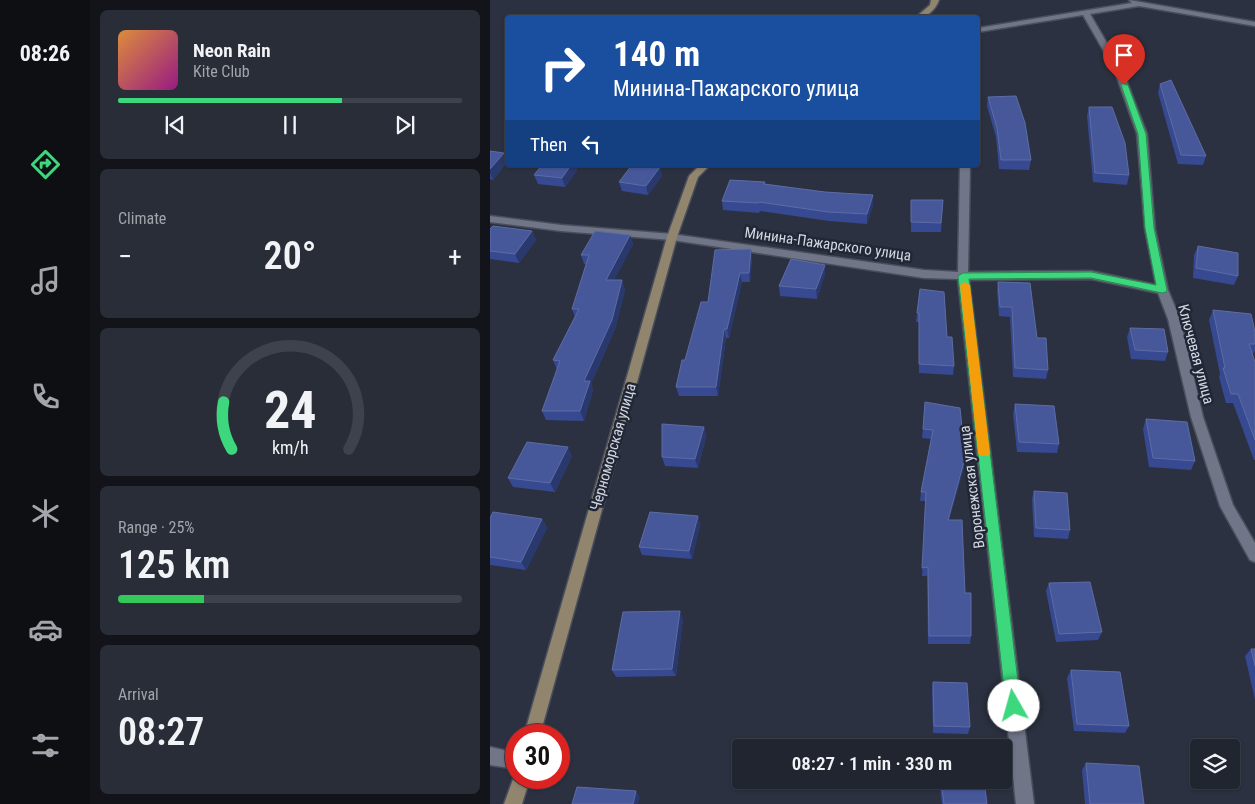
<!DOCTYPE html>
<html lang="en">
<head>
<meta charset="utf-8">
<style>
	body { margin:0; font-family:"Roboto Condensed",sans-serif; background:#282d38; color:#f1f3f6; height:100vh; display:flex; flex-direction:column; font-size:19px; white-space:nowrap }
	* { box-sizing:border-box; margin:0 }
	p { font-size:16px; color:#a2a5ab }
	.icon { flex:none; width:28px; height:28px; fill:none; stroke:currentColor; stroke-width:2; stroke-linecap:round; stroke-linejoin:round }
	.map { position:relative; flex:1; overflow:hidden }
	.panel { display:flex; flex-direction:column; gap:10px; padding:10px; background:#12141a; width:400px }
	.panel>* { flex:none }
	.top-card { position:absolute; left:15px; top:15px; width:475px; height:152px; border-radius:5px; box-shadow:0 1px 4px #0004,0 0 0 1px #3d424c; background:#1a4fa0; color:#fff; overflow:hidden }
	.tools { position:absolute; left:700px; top:739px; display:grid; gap:10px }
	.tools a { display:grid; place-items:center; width:50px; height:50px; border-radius:5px; background:#202530; box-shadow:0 1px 4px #0004,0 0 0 1px #3d424c; font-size:25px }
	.speed { position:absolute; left:15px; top:724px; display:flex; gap:10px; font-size:25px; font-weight:700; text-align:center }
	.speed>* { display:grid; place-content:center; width:65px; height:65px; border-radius:50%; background:#202530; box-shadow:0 1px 4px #0004,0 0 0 1px #3d424c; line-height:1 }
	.speed .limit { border:8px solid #d22; background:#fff; color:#111 }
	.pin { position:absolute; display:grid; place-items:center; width:42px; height:42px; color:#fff; margin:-51px -21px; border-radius:50% 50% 50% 0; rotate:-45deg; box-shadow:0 0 5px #0007 }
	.pin .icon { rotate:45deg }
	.me { position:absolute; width:55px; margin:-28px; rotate:353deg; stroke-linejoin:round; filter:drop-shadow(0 0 4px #0008) }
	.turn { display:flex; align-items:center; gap:18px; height:105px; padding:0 25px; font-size:22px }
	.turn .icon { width:65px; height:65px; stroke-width:2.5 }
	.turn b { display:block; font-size:35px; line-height:42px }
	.then { display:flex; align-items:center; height:48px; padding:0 25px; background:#0003; gap:10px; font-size:19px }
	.big { font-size:38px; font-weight:600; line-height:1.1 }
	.panel .tile { flex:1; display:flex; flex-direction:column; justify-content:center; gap:8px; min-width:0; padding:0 18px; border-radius:8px; background:#282d38 }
	.panel .dial { align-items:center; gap:0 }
	.dial svg { height:130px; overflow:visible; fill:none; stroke:#3d424c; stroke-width:7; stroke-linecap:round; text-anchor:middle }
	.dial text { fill:#f1f3f6; stroke:none }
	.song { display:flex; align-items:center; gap:15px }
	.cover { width:60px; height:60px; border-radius:8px; background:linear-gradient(135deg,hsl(30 70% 55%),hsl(310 70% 35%)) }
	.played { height:5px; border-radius:2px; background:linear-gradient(90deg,#3dd77d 65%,#3d424c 65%) }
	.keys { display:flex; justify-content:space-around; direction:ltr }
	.heat { display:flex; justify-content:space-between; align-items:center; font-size:28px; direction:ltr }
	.charge { height:8px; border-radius:4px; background:linear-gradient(90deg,#34c759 25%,#3d424c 0) }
	.trip { position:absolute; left:242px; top:739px; width:280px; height:50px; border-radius:5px; background:#202530; box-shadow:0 1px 4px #0004,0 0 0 1px #3d424c; font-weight:600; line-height:50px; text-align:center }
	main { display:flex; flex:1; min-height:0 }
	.tabs { display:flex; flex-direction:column; width:90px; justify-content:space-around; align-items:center; background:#0d0f13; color:#a2a5ab }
	.tabs .icon { width:35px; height:35px }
	.tabs .active { color:#3dd77d }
	.tabs b { font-size:22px; color:#f1f3f6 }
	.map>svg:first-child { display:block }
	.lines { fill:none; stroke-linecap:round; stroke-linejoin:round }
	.street-casing { stroke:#494e5b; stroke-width:3 }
	.secondary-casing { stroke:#494e5b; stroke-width:3 }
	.street { fill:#707688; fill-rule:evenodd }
	.secondary { fill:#91856e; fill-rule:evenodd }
	.wall { fill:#364991 }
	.shaded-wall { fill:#2a396d }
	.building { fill:#47589a; stroke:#5d6ca5 }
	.route { fill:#3dd77d; stroke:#288c51 }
	.slow { fill:#f59e0b }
	.labels { text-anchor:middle; stroke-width:5; stroke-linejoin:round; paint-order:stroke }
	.street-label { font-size:15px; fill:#d3d7e1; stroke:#212736 }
</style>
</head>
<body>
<main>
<nav class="tabs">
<b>08:26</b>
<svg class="icon active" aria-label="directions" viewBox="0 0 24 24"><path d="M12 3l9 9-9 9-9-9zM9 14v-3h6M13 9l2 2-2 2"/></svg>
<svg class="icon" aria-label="music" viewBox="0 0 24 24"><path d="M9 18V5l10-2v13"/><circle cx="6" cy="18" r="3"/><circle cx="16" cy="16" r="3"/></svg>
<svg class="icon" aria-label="phone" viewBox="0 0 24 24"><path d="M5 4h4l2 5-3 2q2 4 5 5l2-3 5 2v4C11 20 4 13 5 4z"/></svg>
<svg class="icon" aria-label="climate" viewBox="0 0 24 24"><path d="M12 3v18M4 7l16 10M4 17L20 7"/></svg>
<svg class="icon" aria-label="car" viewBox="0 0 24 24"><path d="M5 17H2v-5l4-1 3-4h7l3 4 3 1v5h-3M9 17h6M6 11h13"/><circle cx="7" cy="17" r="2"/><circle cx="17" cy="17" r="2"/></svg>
<svg class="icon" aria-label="filters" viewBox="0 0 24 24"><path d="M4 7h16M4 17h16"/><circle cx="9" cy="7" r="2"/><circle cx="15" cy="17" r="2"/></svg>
</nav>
<section class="panel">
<div class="tile">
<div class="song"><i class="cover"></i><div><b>Neon Rain</b><p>Kite Club</p></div></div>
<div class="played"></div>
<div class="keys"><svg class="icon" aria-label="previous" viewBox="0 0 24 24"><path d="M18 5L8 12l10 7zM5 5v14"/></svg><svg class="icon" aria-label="pause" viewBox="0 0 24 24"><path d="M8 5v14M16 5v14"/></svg><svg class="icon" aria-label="next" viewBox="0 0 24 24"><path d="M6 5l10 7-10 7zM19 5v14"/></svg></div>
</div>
<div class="tile"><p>Climate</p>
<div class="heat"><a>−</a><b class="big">20°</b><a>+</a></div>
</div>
<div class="tile dial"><svg viewBox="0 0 100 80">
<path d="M14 69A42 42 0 1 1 86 69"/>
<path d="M14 69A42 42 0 0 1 9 40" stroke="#3dd77d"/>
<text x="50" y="56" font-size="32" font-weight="700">24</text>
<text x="50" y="72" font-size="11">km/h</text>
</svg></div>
<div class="tile"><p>Range · 25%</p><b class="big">125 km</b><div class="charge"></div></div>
<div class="tile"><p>Arrival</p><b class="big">08:27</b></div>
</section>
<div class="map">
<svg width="765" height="804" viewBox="0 0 765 804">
	<rect width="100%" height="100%" fill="#2b3140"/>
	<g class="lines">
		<defs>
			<g id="street">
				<path d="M639,0L765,22V26L649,6L600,14L632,69L657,134L665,229L678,290L690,319L713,417L743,505L765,543V562L760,560L730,506L701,417L678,319L668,293L601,279L479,280L544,804H526L468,279L434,278L182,240L71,231L0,222V216L71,225L182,234L434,270L468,272L470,165H480L478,272L601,271L666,285L655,229L647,134L624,69L593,15L488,32V28L642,3Z"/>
				<path d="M0,747L26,753V769L0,765Z"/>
			</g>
			<g id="secondary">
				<path d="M441,0H449C445,11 436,18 425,18L440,5Z"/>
				<path d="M210,165H220L208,177L187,237L50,735H34L177,237L199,176Z"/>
				<path d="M26,771V778H40L32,804H14Z"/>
			</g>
		</defs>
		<use href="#street" class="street-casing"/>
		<use href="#secondary" class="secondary-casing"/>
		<use href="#street" class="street"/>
		<use href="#secondary" class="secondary"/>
	</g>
	<g class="wall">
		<path d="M670,84L716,156L713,165L688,164L668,93Z"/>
		<path d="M498,97L541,160L539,170L509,169L506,137L497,106Z"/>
		<path d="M599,107L639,175L637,185L603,182L597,116Z"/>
		<path d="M0,151L17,162L3,180L0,179Z"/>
		<path d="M87,170L75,187L48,184L44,175Z"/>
		<path d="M172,176L158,195L132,191L129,182Z"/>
		<path d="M275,184L383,205L377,224L339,221L270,211L269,213L233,210L232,201Z"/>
		<path d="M421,200H453L451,232H421Z"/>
		<path d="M0,229L42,231L46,240L29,263L0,259Z"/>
		<path d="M140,235L143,244L124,280H132L135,290L125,329L101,384L103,390L94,421L56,420L52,411L67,370L63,360L85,317L82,309L96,264H94L91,255Z"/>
		<path d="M708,246L748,276L744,285L703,278L704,255Z"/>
		<path d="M261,249L262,259L260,282H252L239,338H236L228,396H189L186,387L195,360L218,302Z"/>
		<path d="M335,274L327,299L290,296L289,286Z"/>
		<path d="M508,282L547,338L558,370L556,379L523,377L520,317L509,316L507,291Z"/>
		<path d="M430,289L457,337L464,366L463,375L429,373V322H426L427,313Z"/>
		<path d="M723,310L765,332V351L763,354H762L765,362V460H764L743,403H736L729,377L730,374L719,320Z"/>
		<path d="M640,328L678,352L675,361L641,359L637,337Z"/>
		<path d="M435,402L474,467L459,520L475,593L481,636L480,644H438L437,576H432L436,501H430L431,492L441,439L432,438Z"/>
		<path d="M525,404L569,444L567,453L527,452L523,414Z"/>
		<path d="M656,419L705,461L701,470L659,467L653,429Z"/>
		<path d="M214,427L216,437L208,468L175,466L172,457Z"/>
		<path d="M82,456L65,492L23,487L18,478Z"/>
		<path d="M544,491L580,530L578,539L544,537L542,499Z"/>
		<path d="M208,516L210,525L202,559L152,555L149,547Z"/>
		<path d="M0,518L52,519L57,528L36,570L0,565Z"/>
		<path d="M559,583L612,632L608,640L566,642L556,591Z"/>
		<path d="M193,619L186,676L126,677L122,670Z"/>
		<path d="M761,649H765V700L755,656Z"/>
		<path d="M581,670L639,726L635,733L584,731L577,678Z"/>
		<path d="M443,682L480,727L478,734L443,733L442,690Z"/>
		<path d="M596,763L654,804H595L592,770Z"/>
		<path d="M449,780H494L497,804H452Z"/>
	</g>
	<g class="shaded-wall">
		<path d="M14,153L17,162L3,180L0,173V169Z"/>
		<path d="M81,165H86L87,170L75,187L72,178Z"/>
		<path d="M170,167L172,176L158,195L156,186Z"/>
		<path d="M383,195V205L377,224V214Z"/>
		<path d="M42,231L46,240L29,263L25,254Z"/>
		<path d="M140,235L143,244L119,290L116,280Z"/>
		<path d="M261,249L262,259L260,282L259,273Z"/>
		<path d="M335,265V274L327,299L326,289Z"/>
		<path d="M250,273L252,282L239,338L237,329Z"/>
		<path d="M132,280L135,290L125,329L101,384L103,390L94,421L90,411L94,381Z"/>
		<path d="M234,329L236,338L228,396L226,387Z"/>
		<path d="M214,427L216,437L208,468L205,459Z"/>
		<path d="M78,447L82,456L65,492L60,483Z"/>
		<path d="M475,458L474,467L456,529L458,520Z"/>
		<path d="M208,516L210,525L202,559L199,551Z"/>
		<path d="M52,519L57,528L36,570L31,562Z"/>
		<path d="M190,611L193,619L186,676L182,669Z"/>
		<path d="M146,791L150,797L148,804H143Z"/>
	</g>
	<g class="building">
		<path d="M681,80L716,156L691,155L670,84Z"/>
		<path d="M526,96L535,123L541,160H511L507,128L498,97Z"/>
		<path d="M599,107H622L635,143L639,175L605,173Z"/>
		<path d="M0,151L14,153L0,169Z"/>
		<path d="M52,165H81L72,178L44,175Z"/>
		<path d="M142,165H157L170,167L156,186L129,182Z"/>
		<path d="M240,180L275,182L274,184L335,192L383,195L377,214L338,212L269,202L268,203L232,201Z"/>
		<path d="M421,200H453L451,223L421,222Z"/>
		<path d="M3,226L42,231L25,254L0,251V229Z"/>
		<path d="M105,231L140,235L116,280H132L122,320L94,381H100L90,411H52L70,361L63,360L89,309H82L99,255H91Z"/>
		<path d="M708,246L748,253V276L706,268Z"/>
		<path d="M261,249L259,273H250L237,329H234L226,387H186L192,360H195L211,302H218L225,250Z"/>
		<path d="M301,259L335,265L326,289L289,286Z"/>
		<path d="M508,282L540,283L547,338H556L558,370L525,368L522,307H510Z"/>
		<path d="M430,289L454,292L457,337H462L464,366L429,364V313H427Z"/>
		<path d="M723,310L761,314L765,332V344H759L765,362V440L748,394H741L733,368H735Z"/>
		<path d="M640,328L674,329L678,352L645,350Z"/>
		<path d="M435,402L470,408L475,458L458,520H472L475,593H481V636H439L438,567L432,568L436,492H431L443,430L433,429Z"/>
		<path d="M525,404L564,406L569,444L529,442Z"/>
		<path d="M656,419L697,422L705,461L663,458Z"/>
		<path d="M172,424L214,427L205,459L172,457Z"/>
		<path d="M37,442L78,447L60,483L18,478Z"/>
		<path d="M544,491L577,493L580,530L546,528Z"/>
		<path d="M3,512L52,519L31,562L0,557V518Z"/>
		<path d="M160,512L208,516L199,551L149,547Z"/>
		<path d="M600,582L612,632L569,634L559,583Z"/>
		<path d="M190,611L182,669L122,670L133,612Z"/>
		<path d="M761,649H765V666Z"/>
		<path d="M581,670L630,672L639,726L587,724Z"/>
		<path d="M443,682L477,683L480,727L444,726Z"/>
		<path d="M596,763L649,766L654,804H600Z"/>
		<path d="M451,780H494L497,804H454Z"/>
		<path d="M87,787L146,791L143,804H82Z"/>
	</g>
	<path class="route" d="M632,83L638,85L656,134L664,228L677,290L676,292L672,293L601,278L479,279L531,706L529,711L524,714L518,711L516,706L468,276L473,273L601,272L666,285L655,228L648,134L631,85Z"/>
	<path class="slow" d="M475,282L480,285L500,453L498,456H490L488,453L470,285Z"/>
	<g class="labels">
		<g class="street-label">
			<text transform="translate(338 244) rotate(8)" y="5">Минина-Пажарского улица</text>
			<text transform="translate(706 354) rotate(75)" y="5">Ключевая улица</text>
			<text transform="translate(123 447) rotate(-74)" y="5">Черноморская улица</text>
			<text transform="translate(482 487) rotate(-97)" y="5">Воронежская улица</text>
		</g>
	</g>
</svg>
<div class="tools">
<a><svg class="icon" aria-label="layers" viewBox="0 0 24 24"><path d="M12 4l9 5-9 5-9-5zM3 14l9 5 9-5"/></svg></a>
</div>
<div class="speed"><div class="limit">30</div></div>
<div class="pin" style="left:634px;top:85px;background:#d93025"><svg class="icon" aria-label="arrive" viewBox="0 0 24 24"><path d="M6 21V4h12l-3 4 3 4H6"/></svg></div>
<svg class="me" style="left:524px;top:706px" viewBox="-20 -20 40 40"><circle r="19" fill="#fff"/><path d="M0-13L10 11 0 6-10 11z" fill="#3dd77d"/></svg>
<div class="trip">08:27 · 1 min · 330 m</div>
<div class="top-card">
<div class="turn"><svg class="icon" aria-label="right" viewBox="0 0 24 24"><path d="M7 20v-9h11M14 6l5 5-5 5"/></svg><div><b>140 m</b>Минина-Пажарского улица</div></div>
<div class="then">Then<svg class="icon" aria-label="left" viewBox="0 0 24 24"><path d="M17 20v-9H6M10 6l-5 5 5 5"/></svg></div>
</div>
</div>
</main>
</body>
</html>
